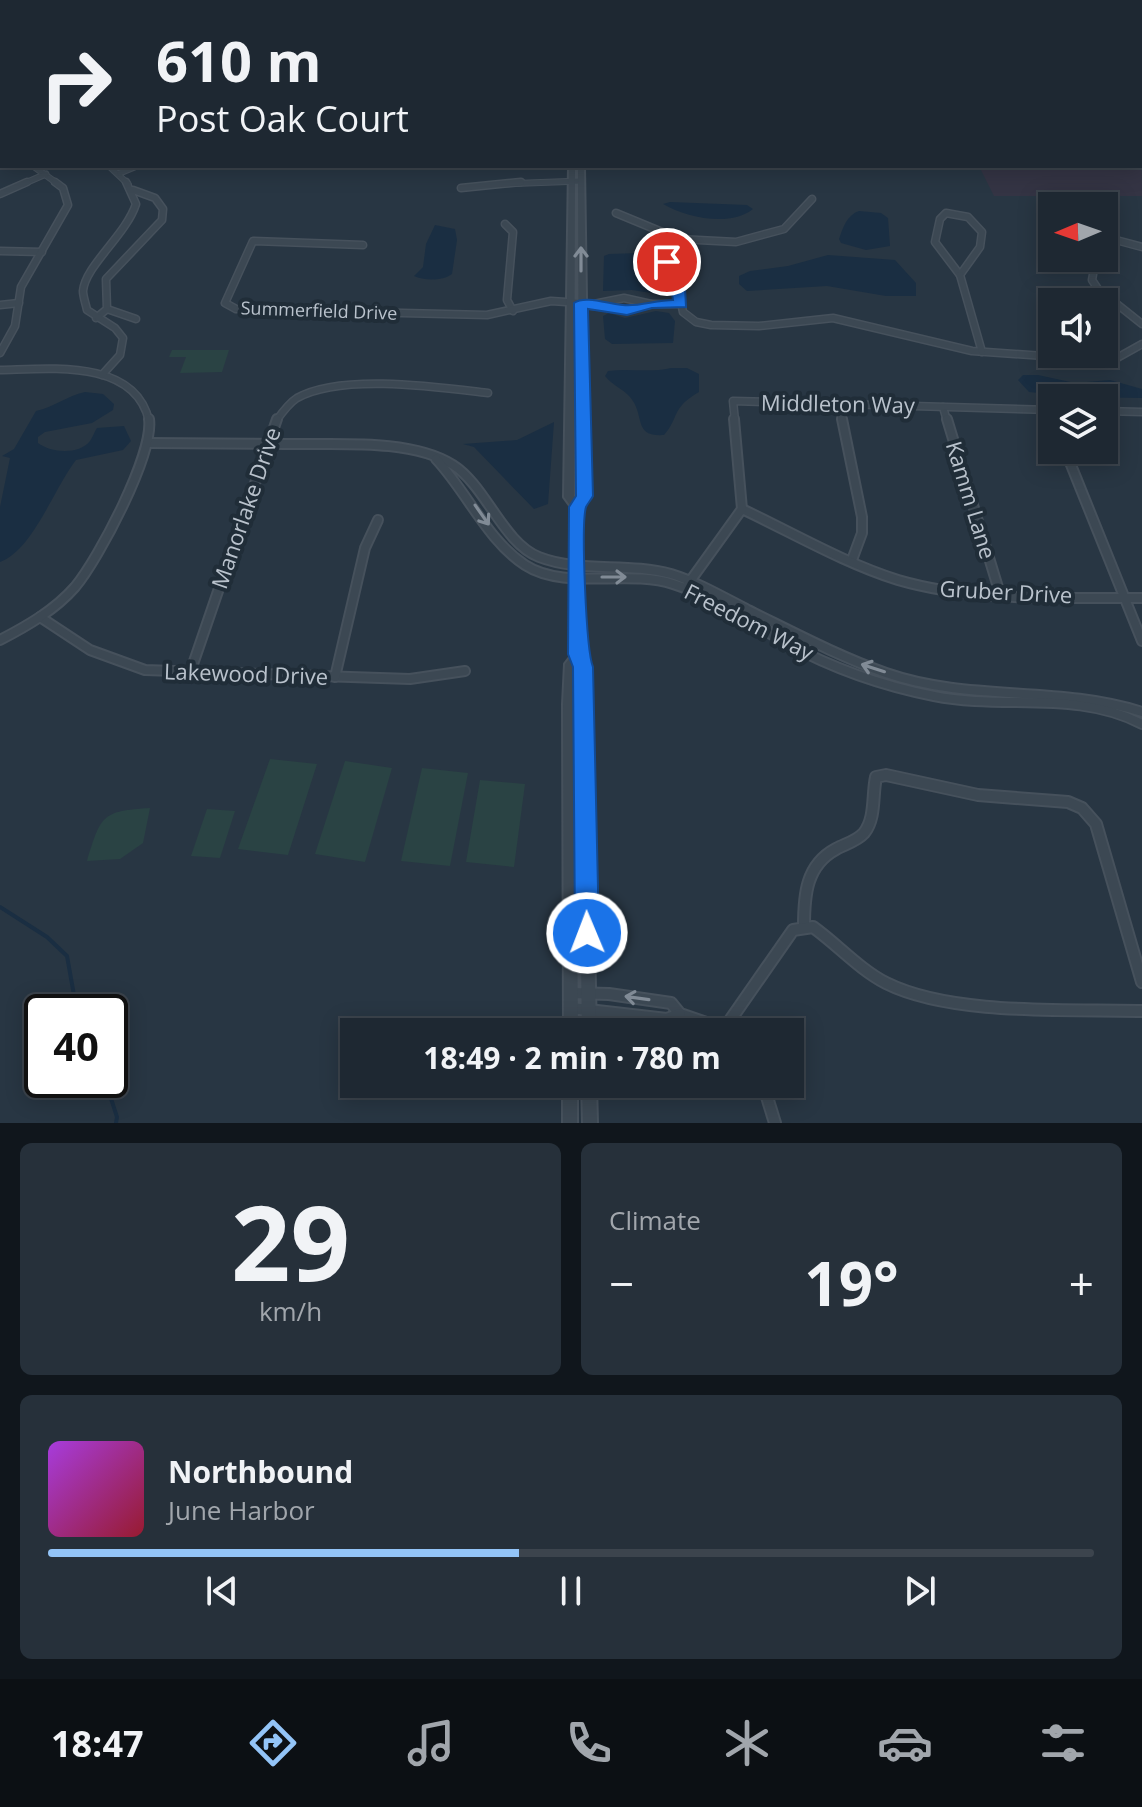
<!DOCTYPE html>
<html lang="en">
<head>
<meta charset="utf-8">
<style>
	body { margin:0; font-family:"Open Sans",sans-serif; background:#26303a; color:#f1f3f6; height:100vh; display:flex; flex-direction:column; font-size:30px; white-space:nowrap }
	* { box-sizing:border-box; margin:0 }
	p { font-size:26px; color:#a1a6ac }
	.icon { flex:none; width:44px; height:44px; fill:none; stroke:currentColor; stroke-width:2; stroke-linecap:round; stroke-linejoin:round }
	.map { position:relative; height:1123px; overflow:hidden }
	.details { display:flex; flex-direction:column; gap:20px; padding:20px; background:#10161c; flex:1 }
	.details>* { flex:none }
	.top-card { position:absolute; left:0px; top:0px; width:1142px; height:168px; box-shadow:0 4px 20px #0003,0 0 0 2px #3c444d; background:#1e2832; color:#f1f3f6; overflow:hidden }
	.needle { width:52px; rotate:268deg }
	.fabs { position:absolute; left:1038px; top:192px; display:grid; gap:16px }
	.fabs a { display:grid; place-items:center; width:80px; height:80px; border-radius:0px; background:#1e2832; box-shadow:0 4px 20px #0003,0 0 0 2px #3c444d; font-size:40px }
	.speed { position:absolute; left:24px; top:994px; display:flex; gap:16px; font-size:40px; font-weight:700; text-align:center }
	.speed>* { display:grid; place-content:center; width:104px; height:104px; border-radius:50%; background:#1e2832; box-shadow:0 4px 20px #0003,0 0 0 2px #3c444d; line-height:1 }
	.speed .limit { border:4px solid #111; border-radius:12px; background:#fff; color:#111 }
	.pin { position:absolute; display:grid; place-items:center; width:68px; height:68px; color:#fff; margin:-34px; border:4px solid #fff; border-radius:50%; box-shadow:0 2px 8px #0007 }
	.me { position:absolute; width:88px; margin:-44px; rotate:359deg; stroke-linejoin:round; filter:drop-shadow(0 0 6px #0008) }
	.turn { display:flex; align-items:center; gap:28px; height:168px; padding:0 24px; font-size:36px }
	.turn .icon { width:104px; height:104px; stroke-width:2.5 }
	.turn b { display:block; font-size:56px; line-height:68px }
	.big { font-size:60px; font-weight:700; line-height:1.1 }
	.details .card { flex:1; display:flex; flex-direction:column; justify-content:center; gap:12px; min-width:0; padding:0 28px; border-radius:12px; background:#26303a }
	.details .dial { align-items:center; gap:0 }
	.dial b { font-size:104px; line-height:1 }
	.song { display:flex; align-items:center; gap:24px }
	.cover { width:96px; height:96px; border-radius:12px; background:linear-gradient(135deg,hsl(280 70% 55%),hsl(350 70% 35%)) }
	.played { height:8px; border-radius:4px; background:linear-gradient(90deg,#93c4f7 45%,#3c444d 45%) }
	.keys { display:flex; justify-content:space-around; direction:ltr }
	.heat { display:flex; justify-content:space-between; align-items:center; font-size:44px; direction:ltr }
	.details .tiles { flex:1; display:grid; gap:20px; grid-template-columns:1fr 1fr }
	.card:last-child { grid-column:span 2 }
	.trip { position:absolute; left:340px; top:1018px; width:464px; height:80px; border-radius:0px; background:#1e2832; box-shadow:0 4px 20px #0003,0 0 0 2px #3c444d; font-weight:700; line-height:80px; text-align:center }
	.tabs { display:flex; height:128px; justify-content:space-around; align-items:center; background:#0c1014; color:#a1a6ac }
	.tabs .icon { width:56px; height:56px }
	.tabs .selected { color:#93c4f7 }
	.tabs b { font-size:36px; color:#f1f3f6 }
	.map>svg:first-child { display:block }
	.medical { fill:#343444 }
	.green { fill:#2a4344 }
	.water { fill:#1a2e42 }
	.lines { fill:none; stroke-linecap:round; stroke-linejoin:round }
	.stream-far1 { stroke:#1a2e42; stroke-width:2 }
	.stream { stroke:#1a2e42; stroke-width:4 }
	.minor-far3-casing { stroke:#46515c; stroke-width:7 }
	.minor-far2-casing { stroke:#46515c; stroke-width:9 }
	.minor-far1-casing { stroke:#46515c; stroke-width:12 }
	.minor-casing { stroke:#46515c; stroke-width:14 }
	.tertiary-casing { stroke:#46515c; stroke-width:4 }
	.secondary-casing { stroke:#46515c; stroke-width:4 }
	.minor-far3 { stroke:#3c4853; stroke-width:5 }
	.minor-far2 { stroke:#3c4853; stroke-width:6 }
	.minor-far1 { stroke:#3c4853; stroke-width:8 }
	.minor { stroke:#3c4853; stroke-width:10 }
	.tertiary { fill:#3c4853; fill-rule:evenodd }
	.secondary { fill:#4a5766; fill-rule:evenodd }
	.oneway { stroke:#818b96 }
	.route { fill:#1a73e8; stroke:#114b97; stroke-width:2 }
	.labels { text-anchor:middle; stroke-width:8; stroke-linejoin:round; paint-order:stroke }
	.far-street-label { font-size:18px; fill:#b9c2cc; stroke:#202d38 }
	.street-label { font-size:22px; fill:#b9c2cc; stroke:#202d38 }
</style>
</head>
<body>
<div class="map">
<svg width="1142" height="1123" viewBox="0 0 1142 1123">
	<rect width="100%" height="100%" fill="#283643"/>
	<path class="medical" d="M1140,7L1142,196H994L979,166H1140Z"/>
	<g class="green">
		<path d="M172,350H229L222,372L180,373L186,357H169Z"/>
		<path d="M270,759L317,764L288,855L238,849Z"/>
		<path d="M345,761L392,768L365,862L315,854Z"/>
		<path d="M422,768L468,773L450,866L401,861Z"/>
		<path d="M480,780L525,784L514,867L466,862Z"/>
		<path d="M150,808L143,843L120,859L87,861C101,815 102,811 150,808Z"/>
		<path d="M207,809L235,811L220,858L191,856Z"/>
	</g>
	<g class="water">
		<path d="M670,202L747,205L753,209C731,227 687,218 663,204Z"/>
		<path d="M859,211L881,213L888,218L890,246L866,250L841,243L839,239C843,227 847,215 859,211Z"/>
		<path d="M435,225L455,229L457,240L452,274C443,281 424,281 414,276L423,267L426,244Z"/>
		<path d="M640,253L647,259L648,276L663,284L664,295L632,290L603,291L604,256L609,254Z"/>
		<path d="M828,255L895,260L916,283V296H886L827,286L747,291L739,284V276L750,271L788,266Z"/>
		<path d="M656,311L669,313L675,321L673,343L612,344L605,339L603,316L609,313L625,318Z"/>
		<path d="M671,368H687L699,374V392C670,409 680,417 664,435C632,437 646,416 630,397C623,389 612,385 605,376L608,371C629,368 650,373 671,368Z"/>
		<path d="M1023,375H1038L1075,383L1110,380L1142,389V398L1080,397L1029,392L1018,380Z"/>
		<path d="M85,392L103,394L114,404L113,410L92,423L45,432L38,437V443C51,453 79,455 90,441C93,437 94,432 97,428L124,426L131,441L123,450L76,460C54,488 33,550 0,562V507L10,458L2,456L14,449L36,411C54,407 67,396 85,392Z"/>
		<path d="M554,422L548,504L534,509L474,447L463,444L517,440Z"/>
	</g>
	<g class="lines">
		<path class="stream-far1" d="M964,0L967,2"/>
		<g class="stream">
			<path d="M0,907L47,937L67,956L77,1012"/>
			<path d="M105,1080L117,1117L116,1123"/>
		</g>
		<defs>
			<g id="minor-far3">
				<path d="M351,0L356,2"/>
				<path d="M483,0L487,2"/>
				<path d="M33,166L58,184"/>
				<path d="M109,166L128,184"/>
				<path d="M120,173L137,166"/>
				<path d="M23,184L46,174"/>
				<path d="M501,184L581,181"/>
			</g>
			<g id="minor-far2">
				<path d="M461,188L521,182"/>
				<path d="M0,194L27,182"/>
				<path d="M1065,201L1071,206"/>
				<path d="M616,213L679,239L736,242L784,229L812,199"/>
				<path d="M946,213L968,217L982,232L980,247L960,275L935,242L940,219Z"/>
				<path d="M505,224L513,232L507,300L513,311"/>
				<path d="M1104,233L1116,240L1142,247"/>
				<path d="M679,239L666,271L678,287L683,312L696,322L711,325L759,326L833,318L972,351L1101,360L1117,358L1142,344"/>
				<path d="M363,245L253,241L225,303L236,309L487,315L551,301L581,303"/>
				<path d="M0,251L42,252"/>
				<path d="M1096,258L1092,280L1098,289L1142,324"/>
				<path d="M960,275L982,352"/>
				<path d="M577,304L627,310L652,304H681"/>
				<path d="M594,304L624,298L651,304"/>
				<path d="M0,305L19,303"/>
				<path d="M107,309L136,319"/>
				<path d="M96,318L107,309L106,279L162,220L163,209L155,198L133,190"/>
				<path d="M0,353L15,326L21,287L68,205L63,188L55,182"/>
				<path d="M0,370C48,369 135,358 149,421"/>
				<path d="M102,375L120,355L123,338L115,328L87,310C86,304 83,297 83,291C85,266 126,235 136,204L126,182"/>
				<path d="M839,404L842,421"/>
				<path d="M943,407L947,421"/>
				<path d="M1104,411L1142,412"/>
				<path d="M276,421C281,414 289,403 297,398C341,373 438,387 488,393"/>
				<path d="M735,421L733,401L1052,410"/>
			</g>
			<g id="minor-far1">
				<path d="M842,419L862,517V533L852,560"/>
				<path d="M947,419L1000,594"/>
				<path d="M147,443C194,443 240,444 287,444C335,445 411,438 453,465C486,486 503,543 539,557C580,573 628,562 671,574C697,582 723,597 748,610C793,632 838,656 886,673C969,702 1058,685 1142,712"/>
				<path d="M1065,450L1142,641"/>
				<path d="M436,459C467,492 487,540 525,565C565,591 627,569 673,584C714,597 749,622 786,643C832,668 883,686 934,696C1003,710 1078,690 1142,724"/>
				<path d="M742,509C793,533 844,563 898,580C977,603 1061,597 1142,598"/>
				<path d="M688,584L742,509L734,419"/>
				<path d="M40,617L90,650L145,670L410,679L465,671"/>
				<path d="M0,640C27,626 55,610 75,587C99,558 154,454 149,419"/>
				<path d="M190,673L277,419"/>
				<path d="M335,677L365,548L378,520"/>
			</g>
			<g id="minor">
				<path d="M804,926C804,895 806,865 836,849C845,844 857,841 864,833C876,818 872,795 876,777L886,775L978,795L1068,802L1082,808L1096,824L1142,982"/>
				<path d="M571,993L609,994L671,1003L680,1014L724,1029L793,930L813,927C838,945 859,969 886,983C952,1016 1069,1009 1142,1011"/>
				<path d="M571,1008L667,1019L680,1014"/>
				<path d="M763,1084L775,1123"/>
			</g>
			<g id="tertiary">
				<path d="M569,166H575L574,496L577,500L579,496L578,166H584L589,496L582,507L580,537L582,614L588,667L596,1032H582L577,663L575,665V704L578,1032H564L563,704L565,664L575,651L570,561L572,508L564,497Z"/>
				<rect x="563" y="1084" width="14" height="39"/>
				<path d="M582,1084H596L597,1123H583Z"/>
			</g>
			<g id="secondary">
				<path d="M529,0L527,2H518L520,0Z"/>
				<rect x="0" y="96" width="2" height="4"/>
			</g>
		</defs>
		<use href="#minor-far3" class="minor-far3-casing"/>
		<use href="#minor-far2" class="minor-far2-casing"/>
		<use href="#minor-far1" class="minor-far1-casing"/>
		<use href="#minor" class="minor-casing"/>
		<use href="#tertiary" class="tertiary-casing"/>
		<use href="#secondary" class="secondary-casing"/>
		<use href="#minor-far3" class="minor-far3"/>
		<use href="#minor-far2" class="minor-far2"/>
		<use href="#minor-far1" class="minor-far1"/>
		<use href="#minor" class="minor"/>
		<use href="#tertiary" class="tertiary"/>
		<use href="#secondary" class="secondary"/>
	</g>
	<defs><path id="oneway-shaft" d="M-6 0H5M1.5-3L5.5 0L1.5 3" fill="none" stroke-width="1.6" stroke-linecap="round" stroke-linejoin="round" transform="scale(2)"/></defs>
	<g class="oneway">
		<use href="#oneway-shaft" transform="translate(581 259) rotate(-90)"/>
		<use href="#oneway-shaft" transform="translate(482 515) rotate(55)"/>
		<use href="#oneway-shaft" transform="translate(614 577)"/>
		<use href="#oneway-shaft" transform="translate(873 668) rotate(-162)"/>
		<use href="#oneway-shaft" transform="translate(637 998) rotate(-172)"/>
	</g>
	<path class="route" d="M662,260L674,262L673,271L685,287L686,307L652,308L627,315L588,309L593,496C591,500 588,503 586,507C581,524 586,650 593,667L599,933L596,942L587,945L579,942L575,933L573,667L568,654L569,507L576,496L574,303C585,295 608,304 623,305C638,307 656,300 673,300L671,287L659,271Z"/>
	<g class="labels">
		<g class="far-street-label">
			<text transform="translate(319 311) rotate(2)" y="6">Summerfield Drive</text>
		</g>
		<g class="street-label">
			<text transform="translate(838 404) rotate(1)" y="8">Middleton Way</text>
			<text transform="translate(971 500) rotate(73)" y="8">Kamm Lane</text>
			<text transform="translate(246 508) rotate(-71)" y="8">Manorlake Drive</text>
			<text transform="translate(1006 592) rotate(3)" y="8">Gruber Drive</text>
			<text transform="translate(749 622) rotate(27)" y="8">Freedom Way</text>
			<text transform="translate(246 674) rotate(2)" y="8">Lakewood Drive</text>
		</g>
	</g>
</svg>
<div class="fabs">
<a><svg class="needle" viewBox="-14 -14 28 28"><path d="M0-13l5 13h-10z" fill="#e53935"/><path d="M0 13l5-13h-10z" fill="#a1a6ac"/></svg></a>
<a><svg class="icon" aria-label="sound" viewBox="0 0 24 24"><path d="M4 9h4l5-4v14l-5-4H4zM17 9q2 3 0 6"/></svg></a>
<a><svg class="icon" aria-label="layers" viewBox="0 0 24 24"><path d="M12 4l9 5-9 5-9-5zM3 14l9 5 9-5"/></svg></a>
</div>
<div class="speed"><div class="limit">40</div></div>
<div class="pin" style="left:667px;top:262px;background:#d93025"><svg class="icon" aria-label="arrive" viewBox="0 0 24 24"><path d="M6 21V4h12l-3 4 3 4H6"/></svg></div>
<svg class="me" style="left:587px;top:933px" viewBox="-20 -20 40 40"><circle r="17" fill="#1a73e8" stroke="#fff" stroke-width="3"/><path d="M0-11L8 9 0 5-8 9z" fill="#fff"/></svg>
<div class="trip">18:49 · 2 min · 780 m</div>
<div class="top-card">
<div class="turn"><svg class="icon" aria-label="right" viewBox="0 0 24 24"><path d="M7 20v-9h11M14 6l5 5-5 5"/></svg><div><b>610 m</b>Post Oak Court</div></div>
</div>
</div>
<section class="details">
<div class="tiles">
<div class="card dial"><b>29</b><p>km/h</p></div>
<div class="card"><p>Climate</p>
<div class="heat"><a>−</a><b class="big">19°</b><a>+</a></div>
</div>
<div class="card">
<div class="song"><i class="cover"></i><div><b>Northbound</b><p>June Harbor</p></div></div>
<div class="played"></div>
<div class="keys"><svg class="icon" aria-label="previous" viewBox="0 0 24 24"><path d="M18 5L8 12l10 7zM5 5v14"/></svg><svg class="icon" aria-label="pause" viewBox="0 0 24 24"><path d="M8 5v14M16 5v14"/></svg><svg class="icon" aria-label="next" viewBox="0 0 24 24"><path d="M6 5l10 7-10 7zM19 5v14"/></svg></div>
</div>
</div>
</section>
<nav class="tabs">
<b>18:47</b>
<svg class="icon selected" aria-label="directions" viewBox="0 0 24 24"><path d="M12 3l9 9-9 9-9-9zM9 14v-3h6M13 9l2 2-2 2"/></svg>
<svg class="icon" aria-label="music" viewBox="0 0 24 24"><path d="M9 18V5l10-2v13"/><circle cx="6" cy="18" r="3"/><circle cx="16" cy="16" r="3"/></svg>
<svg class="icon" aria-label="phone" viewBox="0 0 24 24"><path d="M5 4h4l2 5-3 2q2 4 5 5l2-3 5 2v4C11 20 4 13 5 4z"/></svg>
<svg class="icon" aria-label="climate" viewBox="0 0 24 24"><path d="M12 3v18M4 7l16 10M4 17L20 7"/></svg>
<svg class="icon" aria-label="car" viewBox="0 0 24 24"><path d="M5 17H2v-5l4-1 3-4h7l3 4 3 1v5h-3M9 17h6M6 11h13"/><circle cx="7" cy="17" r="2"/><circle cx="17" cy="17" r="2"/></svg>
<svg class="icon" aria-label="filters" viewBox="0 0 24 24"><path d="M4 7h16M4 17h16"/><circle cx="9" cy="7" r="2"/><circle cx="15" cy="17" r="2"/></svg>
</nav>
</body>
</html>
